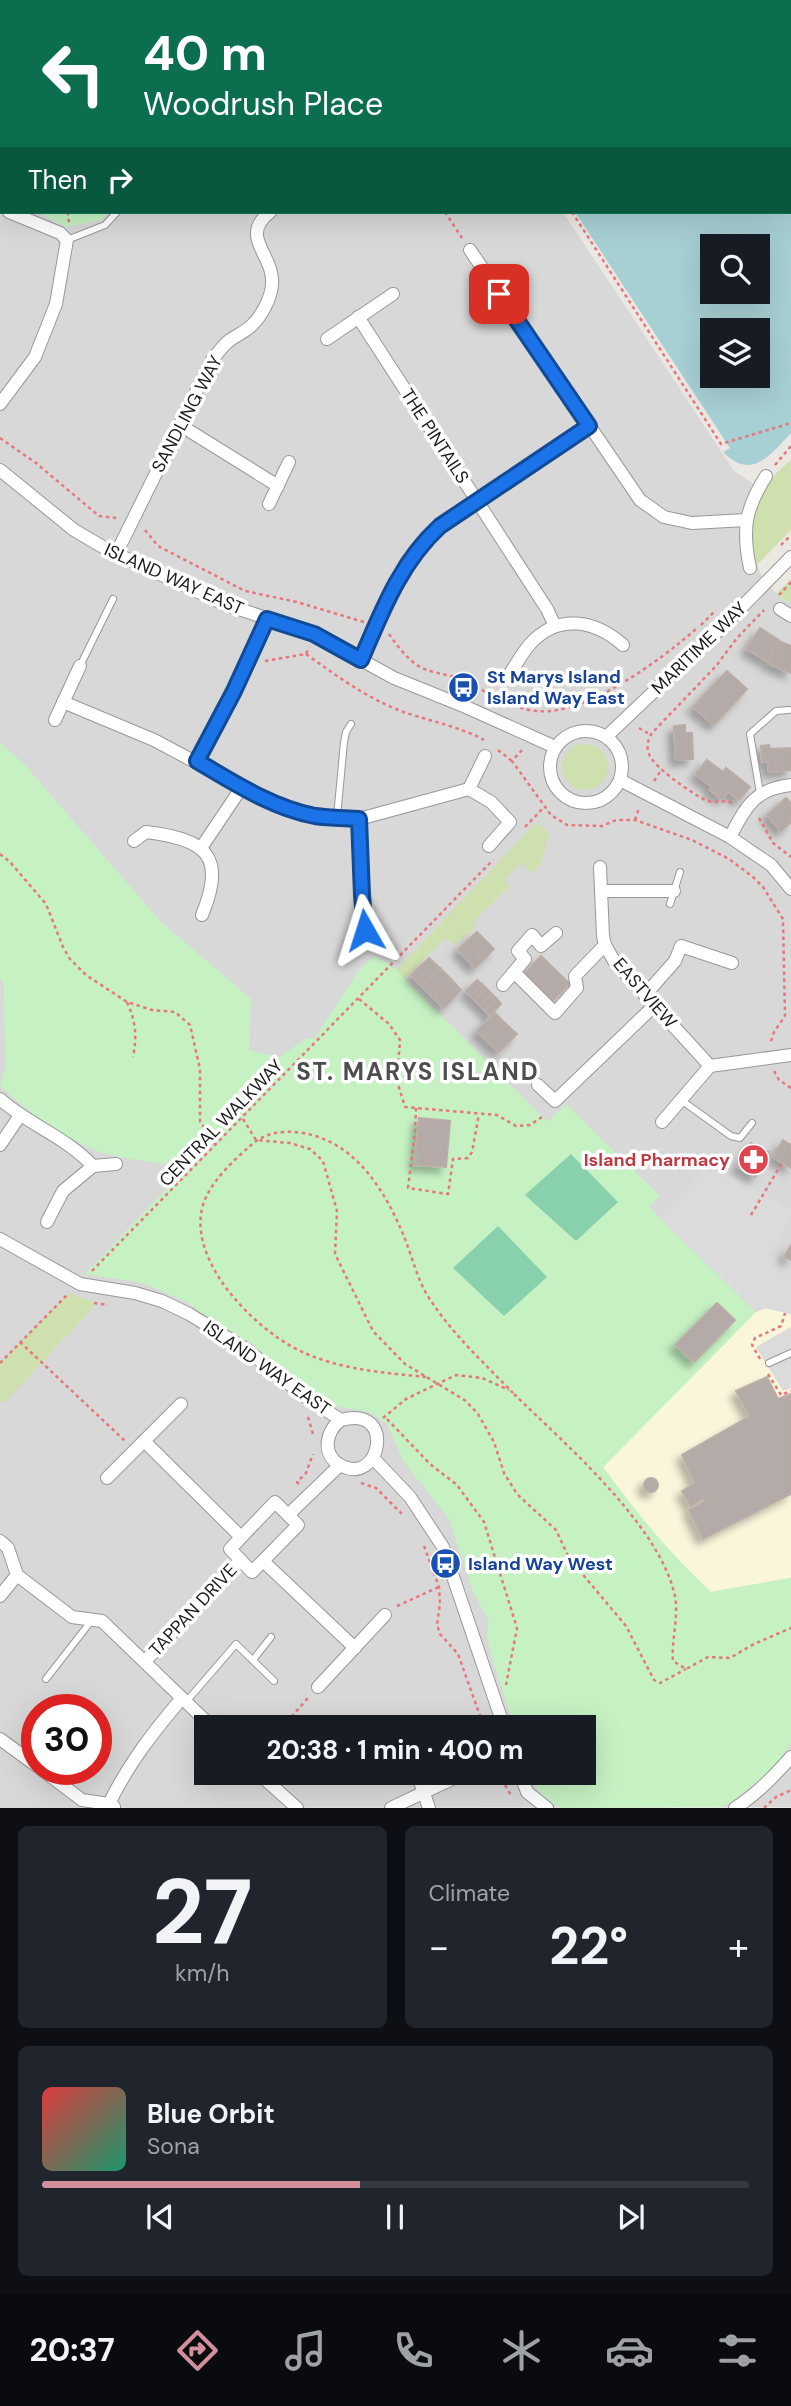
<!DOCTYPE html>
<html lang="en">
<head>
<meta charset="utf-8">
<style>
	body { margin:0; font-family:"DM Sans",sans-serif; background:#20242c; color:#f1f3f6; height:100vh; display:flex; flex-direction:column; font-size:26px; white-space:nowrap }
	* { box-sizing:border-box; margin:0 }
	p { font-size:23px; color:#9ea1a6 }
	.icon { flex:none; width:38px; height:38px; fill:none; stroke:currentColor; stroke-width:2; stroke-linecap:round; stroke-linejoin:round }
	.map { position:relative; height:1808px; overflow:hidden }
	.side { display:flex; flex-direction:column; gap:18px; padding:18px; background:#0d0f14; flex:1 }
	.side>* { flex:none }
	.hud { position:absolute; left:0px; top:0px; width:791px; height:214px; box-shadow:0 7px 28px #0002; background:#0b6e4f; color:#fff; overflow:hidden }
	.controls { position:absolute; left:700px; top:234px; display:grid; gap:14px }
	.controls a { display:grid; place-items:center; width:70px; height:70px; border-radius:0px; background:#171b24; box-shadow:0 7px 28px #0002; font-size:35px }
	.speed { position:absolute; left:21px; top:1694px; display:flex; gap:14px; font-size:35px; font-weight:700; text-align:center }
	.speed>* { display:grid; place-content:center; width:91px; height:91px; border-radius:50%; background:#171b24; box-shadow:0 7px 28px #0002; line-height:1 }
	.speed .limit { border:10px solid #d22; background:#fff; color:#111 }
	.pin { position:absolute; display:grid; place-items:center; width:60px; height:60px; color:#fff; margin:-30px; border-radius:14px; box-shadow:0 4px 10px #0006 }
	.me { position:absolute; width:77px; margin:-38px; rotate:354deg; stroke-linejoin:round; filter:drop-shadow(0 0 5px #0008) }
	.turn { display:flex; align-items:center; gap:24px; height:147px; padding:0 28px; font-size:32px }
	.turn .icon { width:91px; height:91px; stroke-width:2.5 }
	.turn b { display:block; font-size:49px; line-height:60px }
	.then { display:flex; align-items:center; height:66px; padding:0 28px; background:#0003; gap:14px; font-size:26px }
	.big { font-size:52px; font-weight:700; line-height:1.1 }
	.side .widget { flex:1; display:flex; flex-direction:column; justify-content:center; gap:10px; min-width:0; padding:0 24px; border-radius:10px; background:#20242c }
	.side .dial { align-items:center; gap:0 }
	.dial b { font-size:91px; line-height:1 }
	.song { display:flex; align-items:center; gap:21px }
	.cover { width:84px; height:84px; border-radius:10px; background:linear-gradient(135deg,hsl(0 70% 55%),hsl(160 70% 35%)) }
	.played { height:7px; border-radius:4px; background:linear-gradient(90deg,#d3909b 45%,#363941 45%) }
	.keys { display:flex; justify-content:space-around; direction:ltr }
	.heat { display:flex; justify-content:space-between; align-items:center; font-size:38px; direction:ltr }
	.side .tiles { flex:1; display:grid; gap:18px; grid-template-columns:1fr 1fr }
	.widget:last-child { grid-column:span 2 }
	.trip { position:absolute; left:194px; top:1715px; width:402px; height:70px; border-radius:0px; background:#171b24; box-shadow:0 7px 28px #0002; font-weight:700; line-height:70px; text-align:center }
	.tabs { display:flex; height:112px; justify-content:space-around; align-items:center; background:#090b0e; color:#9ea1a6 }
	.tabs .icon { width:49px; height:49px }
	.tabs .selected { color:#d3909b }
	.tabs b { font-size:32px; color:#f1f3f6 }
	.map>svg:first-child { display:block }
	.residential { fill:#d9d8d8; fill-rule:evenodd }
	.education { fill:#faf6dc }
	.grass { fill:#cde0ad }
	.park { fill:#c5f1c3 }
	.pitch { fill:#89d1ac }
	.parking { fill:#dbdbdb }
	.water { fill:#a7d0d4; fill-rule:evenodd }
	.building { fill:#b4aba8; stroke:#bbada6; stroke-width:2; filter:url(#shadow) }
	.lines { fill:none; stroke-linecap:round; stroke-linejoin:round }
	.lane-casing { stroke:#989898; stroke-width:8 }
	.street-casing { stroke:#989898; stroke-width:14 }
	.path { stroke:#e7777a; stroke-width:2.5; stroke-dasharray:3.5 3.5; stroke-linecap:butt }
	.lane { stroke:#fff; stroke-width:6 }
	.street { stroke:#fff; stroke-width:12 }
	.route-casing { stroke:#114b97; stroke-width:18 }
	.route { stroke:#1a73e8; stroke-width:12 }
	.labels { text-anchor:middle; stroke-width:7; stroke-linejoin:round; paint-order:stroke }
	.street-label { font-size:18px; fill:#1b1b1b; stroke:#fff }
	.transit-label { font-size:18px; font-weight:bold; fill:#164399; stroke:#fff; text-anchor:start }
	.health-label { font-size:18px; font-weight:bold; fill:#be3a42; stroke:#fff; text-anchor:end }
	.district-label { font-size:24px; font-weight:bold; letter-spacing:2px; fill:#4e4e4e; stroke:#fff }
</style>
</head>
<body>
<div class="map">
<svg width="791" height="1808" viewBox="0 0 791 1808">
	<defs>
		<filter id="shadow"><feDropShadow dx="-6" dy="6" stdDeviation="3.5" flood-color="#0004"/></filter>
	</defs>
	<rect width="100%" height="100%" fill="#ebe7e2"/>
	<path class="residential" d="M0,0H424L425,2H2V212H563L734,471L761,489L751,549L760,573L776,594L791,604V1807L0,1808ZM37,1710H96V1769H37ZM206,1727H584V1773H206Z"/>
	<path class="education" d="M766,1308L791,1314V1578L711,1592L684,1566L637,1514L603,1467L756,1312Z"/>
	<g class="grass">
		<path d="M791,460V530L757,565C740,519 755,489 791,460Z"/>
		<path d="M791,579V604L776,594Z"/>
		<circle cx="585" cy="767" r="23"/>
		<path d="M536,823L549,832L542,861L533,873L520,863L505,879L509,888L473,921L476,926L455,945L445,938L404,979L395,971Z"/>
		<path d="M68,1293L97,1303L6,1401L0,1403V1363Z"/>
	</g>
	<g class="park">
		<path d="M38,212H109L102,220L65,227Z"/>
		<path d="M0,743L23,763L160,921L251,999L249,1050L279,1057L307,1038L314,1039L358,971L374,956L390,964L547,1122L566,1104L660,1196L649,1207L756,1312L603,1467C636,1512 670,1554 711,1592L791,1578V1743L772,1771L727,1805L722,1807L560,1808C543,1799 536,1790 530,1773H584V1727H514L493,1661L487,1638L489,1620L474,1594L449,1519L404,1462L387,1424L369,1412L338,1407L186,1302L143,1283L85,1274L188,1166C159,1163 129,1161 101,1152C65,1140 27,1111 0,1086L5,1071L4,984L0,978Z"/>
	</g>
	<g class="pitch">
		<path d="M571,1154L618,1202L576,1241L525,1195Z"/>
		<path d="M498,1226L547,1277L504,1316L453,1268Z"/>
	</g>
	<g class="parking">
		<path d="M710,1164L791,1209V1217L770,1255L791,1266V1314L766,1308L756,1312L659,1218Z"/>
		<path d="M791,1327V1388L783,1391L756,1347Z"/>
	</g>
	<path class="water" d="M435,0H791V433C770,455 752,481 723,452L730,448L575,212H789V2H436ZM712,247H758V292H712ZM712,331H758V376H712Z"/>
	<g class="building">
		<path d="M357,0H407L408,2H358Z"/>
		<path d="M760,628L779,640L767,661L747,649Z"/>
		<path d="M779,641L791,646V673L769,664Z"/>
		<path d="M727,671L747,689L714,725L693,707Z"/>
		<path d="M685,725V733H692L693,759L676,760L674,726Z"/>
		<path d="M769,745L770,749L791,748V770L769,772L768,761L762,762L761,746Z"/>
		<path d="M707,760L723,772L726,768L750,787L739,800L728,791L722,799L710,790L712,787L696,774Z"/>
		<path d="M786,798L791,803V822L781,831L767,815Z"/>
		<path d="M477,932L494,949L484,959L467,941Z"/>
		<path d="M467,941L484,959L475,968L458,950Z"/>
		<path d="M541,956L570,984L553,1000L525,973Z"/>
		<path d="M429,958L440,968L422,986L411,975Z"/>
		<path d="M440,968L451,979L433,997L422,986Z"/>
		<path d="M451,979L461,990L444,1008L433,997Z"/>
		<path d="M477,980L482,984L471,996L466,991Z"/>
		<path d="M482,984L487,989L475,1000L471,996Z"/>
		<path d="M487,989L492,994L480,1005L475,1000Z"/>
		<path d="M492,994L497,999L485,1010L480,1005Z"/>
		<path d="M497,999L501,1004L490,1015L485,1010Z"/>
		<path d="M495,1013L506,1024L488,1042L477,1031Z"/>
		<path d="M506,1024L517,1034L499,1052L488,1042Z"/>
		<path d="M419,1118L450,1121L446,1167L415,1165Z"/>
		<path d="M783,1140L791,1145V1168L773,1157Z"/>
		<path d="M751,1143L769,1152L755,1177L738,1167Z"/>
		<path d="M791,1245V1260L784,1257Z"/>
		<path d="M717,1303L735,1320L694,1362L675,1345Z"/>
		<path d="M767,1377L778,1399L791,1394V1494L703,1539L689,1510L705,1501L704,1498L691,1506L682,1491L695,1483L682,1455L750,1416L736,1391Z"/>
		<circle cx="651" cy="1485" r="7"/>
	</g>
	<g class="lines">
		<defs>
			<g id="lane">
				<path d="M67,240L105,225L117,212"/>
				<path d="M80,666L113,599"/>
				<path d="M760,793L750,734L776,711L789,710"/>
				<path d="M337,817L344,742L346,732L351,724"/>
				<path d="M670,904L680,872"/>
				<path d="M681,1100L731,1136L740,1138L752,1123"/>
				<path d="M769,1363L791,1353"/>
				<path d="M253,1660L271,1637"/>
				<path d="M46,1679L92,1620"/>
				<path d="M186,1702L236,1644L274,1681"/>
			</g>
			<g id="street">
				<path d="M19,0L21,2"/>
				<path d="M204,0L206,2"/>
				<path d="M326,0L327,2"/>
				<path d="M143,2L146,0"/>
				<path d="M0,108L2,106"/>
				<path d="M470,250L640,500L664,517L692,523L746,520"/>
				<path d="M358,317L547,609L555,626"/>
				<path d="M327,339L393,294"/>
				<path d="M0,404L35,357L56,304L67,240L60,233L9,212"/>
				<path d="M180,425L278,486"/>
				<path d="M0,470L74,530L108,550L224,604L314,634L394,678L466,707L555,747"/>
				<path d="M269,504L289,462"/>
				<path d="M116,554L212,360C218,353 223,345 230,340C237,335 247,331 253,324C262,315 271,298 272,285C275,255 238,237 270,212"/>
				<path d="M750,568C742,530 745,509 766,476"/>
				<path d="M780,609L791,616"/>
				<path d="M361,660L407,561L421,543L440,526L589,426"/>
				<path d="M511,672C517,663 523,652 530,644C558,613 595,620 623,645"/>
				<path d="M63,702L154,740L242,787L280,805L315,816L359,819L469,789L485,756"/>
				<path d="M55,720L80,666"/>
				<circle cx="586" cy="767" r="36"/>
				<path d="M606,737L723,626L791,557"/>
				<path d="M197,761L234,691L267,619"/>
				<path d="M620,780L730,837L771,865L791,889"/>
				<path d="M469,789L491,802L510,822L489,846"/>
				<path d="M359,819L362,896L365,930L384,943"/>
				<path d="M730,837C746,807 754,789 791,785"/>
				<path d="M134,841L146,832C205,839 227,855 202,915"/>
				<path d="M201,848L242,787"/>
				<path d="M600,867L603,936L605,945L614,961L710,1066"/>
				<path d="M601,891H674"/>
				<path d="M556,933L541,946L532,935L518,951L525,959L514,972L555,1013L577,988L575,976L605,945"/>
				<path d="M503,985L514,972"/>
				<path d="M645,995L675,961L681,946L732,963"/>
				<path d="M538,1085L555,1101L655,1005"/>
				<path d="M0,1099C29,1125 66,1137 93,1166"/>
				<path d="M662,1122L710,1066L791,1055"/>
				<path d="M0,1145L19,1117"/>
				<path d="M47,1222L63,1191L93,1166L116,1164"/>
				<path d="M0,1239L80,1284L135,1293L162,1301L189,1314L246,1349L304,1396L341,1420C397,1404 381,1488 340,1465C321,1454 326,1431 341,1420"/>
				<path d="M144,1441L241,1537"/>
				<path d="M373,1458L410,1497L443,1547L504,1727"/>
				<path d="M107,1478L181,1404"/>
				<path d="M275,1502L298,1525L252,1572L230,1549Z"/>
				<path d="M288,1515L340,1465"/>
				<path d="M0,1541L8,1548L17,1575L72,1617L102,1621L212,1727"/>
				<path d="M263,1561L355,1648"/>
				<path d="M0,1596L17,1575"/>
				<path d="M145,1661L241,1560"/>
				<path d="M318,1687L385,1615"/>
				<path d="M402,1724L403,1727"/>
				<path d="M0,1739L37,1766"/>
				<path d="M41,1769L82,1800L109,1804L114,1807"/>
				<path d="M258,1773L297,1808"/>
				<path d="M417,1773L429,1808"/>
				<path d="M520,1773L527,1792L547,1808"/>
				<path d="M109,1804C128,1764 154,1731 182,1698"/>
				<path d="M391,1808L452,1779"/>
				<path d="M735,1808C757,1794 774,1776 791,1757"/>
			</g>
		</defs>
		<use href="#lane" class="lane-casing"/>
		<use href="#street" class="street-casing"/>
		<g class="path">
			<path d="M435,0L436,2"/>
			<path d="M0,127L2,128"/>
			<path d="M68,212L69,223"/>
			<path d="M445,212L462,238"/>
			<path d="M572,212L721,444L791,423"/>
			<path d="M0,438L36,463L99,516L117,518"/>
			<path d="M775,465L791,446"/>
			<path d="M145,530L158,546L245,591L297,602L364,622"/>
			<path d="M781,545L791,535"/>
			<path d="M779,595L791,582"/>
			<path d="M701,625L716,610"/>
			<path d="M389,634C399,648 410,664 427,670C439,674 452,675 463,680C486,691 511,709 537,711C585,716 661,660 696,629"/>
			<path d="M306,654C337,676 365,697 401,711C428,721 459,726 484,740"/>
			<path d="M265,661L306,654L309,647"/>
			<path d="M608,691L617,706"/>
			<path d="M639,728L651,735"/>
			<path d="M498,750L512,761"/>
			<path d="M522,750L512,761L551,815L567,825L602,826L616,820H635L692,840L729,859L753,877L763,887L783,919L785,1016L774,1032L770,1044"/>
			<path d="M654,781L662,769"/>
			<path d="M732,803C724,799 715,804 705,800C693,794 653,767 649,754C646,747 648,739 652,733L716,666L737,638L764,610"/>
			<path d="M759,818L773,843L791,857"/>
			<path d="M635,820L639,808"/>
			<path d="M525,827L544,807"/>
			<path d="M0,854L10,862L46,904L63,947L70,959L86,975L127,1002L152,1010L175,1012L190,1025L200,1069V1121L216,1146"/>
			<path d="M359,999L389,1024L400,1040L397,1081L405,1107L497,1115L516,1126L530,1125L542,1117"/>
			<path d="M127,1002C136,1022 137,1036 133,1057"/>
			<path d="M774,1071L779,1080L791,1088"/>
			<path d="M416,1108L415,1131L408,1188L448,1194L453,1159L468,1158L472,1152L479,1114"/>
			<path d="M243,1119L256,1140L290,1143L310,1149L323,1161L337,1211L335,1254L373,1331L405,1364L466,1401L478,1414L494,1442L504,1473L517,1494L556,1530L569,1558L626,1626L654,1680L660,1683L686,1669"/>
			<path d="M751,1215L782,1163"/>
			<path d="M92,1271L493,860"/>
			<path d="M94,1303L108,1305"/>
			<path d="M20,1342L125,1441"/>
			<path d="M760,1359L752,1345L755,1338L781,1326L785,1313"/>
			<path d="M0,1363L67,1295"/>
			<path d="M768,1374L781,1395L791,1391"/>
			<path d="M426,1377C387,1373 344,1370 307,1354C260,1335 189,1265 202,1209C207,1185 232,1162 250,1146C266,1132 282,1130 303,1133C355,1142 384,1189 403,1234C411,1253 416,1275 426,1293C449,1331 483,1362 513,1393"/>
			<path d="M514,1394C565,1444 656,1522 674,1592C680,1614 671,1639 673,1661L686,1669L708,1657L730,1658L754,1644L791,1628"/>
			<path d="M308,1417L313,1434"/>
			<path d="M383,1418L406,1399L456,1375L482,1378L509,1390"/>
			<path d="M387,1419L430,1464L457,1485L484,1522L517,1628L506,1685"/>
			<path d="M361,1483L376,1488L402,1514"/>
			<path d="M299,1484L297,1482L306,1473L313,1454"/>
			<path d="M424,1546L439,1587L440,1603L437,1625L440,1634L458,1654L484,1727"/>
			<path d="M397,1606L439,1587"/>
			<path d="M282,1727L308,1698"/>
			<path d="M498,1773L512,1797"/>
			<path d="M467,1781L490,1773"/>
			<path d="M764,1808L776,1797L791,1790"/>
		</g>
		<use href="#lane" class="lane"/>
		<use href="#street" class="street"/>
	</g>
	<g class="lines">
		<defs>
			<path id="route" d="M365,930L362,895L359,819C344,818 329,818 315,816C273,808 234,783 197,761L234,691L267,619L314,634L361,660C382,611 400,563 440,526L589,426L499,294"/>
		</defs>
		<use href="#route" class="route-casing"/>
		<use href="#route" class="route"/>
	</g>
	<defs>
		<symbol id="bus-disc" viewBox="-11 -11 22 22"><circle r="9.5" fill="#1a4fb4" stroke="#fff"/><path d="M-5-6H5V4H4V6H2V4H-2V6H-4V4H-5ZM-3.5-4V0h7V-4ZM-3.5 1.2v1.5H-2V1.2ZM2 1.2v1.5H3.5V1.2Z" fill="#fff"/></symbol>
		<symbol id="pharmacy-disc" viewBox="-11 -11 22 22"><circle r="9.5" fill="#e0444e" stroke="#fff"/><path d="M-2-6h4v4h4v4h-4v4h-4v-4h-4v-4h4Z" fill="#fff"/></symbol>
	</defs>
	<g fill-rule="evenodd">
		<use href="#bus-disc" x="446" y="670" width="35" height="35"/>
		<use href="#pharmacy-disc" x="736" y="1142" width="35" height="35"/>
		<use href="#bus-disc" x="428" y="1546" width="35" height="35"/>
	</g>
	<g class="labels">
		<g class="street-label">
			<text transform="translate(187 414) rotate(-62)" y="6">SANDLING WAY</text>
			<text transform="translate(435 436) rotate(57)" y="6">THE PINTAILS</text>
			<text transform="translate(174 579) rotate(24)" y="6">ISLAND WAY EAST</text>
			<text transform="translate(699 648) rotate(-44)" y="6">MARITIME WAY</text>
			<text transform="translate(645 993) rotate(49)" y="6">EASTVIEW</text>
			<text transform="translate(221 1123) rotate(-46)" y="6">CENTRAL WALKWAY</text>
			<text transform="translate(267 1368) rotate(35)" y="6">ISLAND WAY EAST</text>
			<text transform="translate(193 1610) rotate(-47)" y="6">TAPPAN DRIVE</text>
		</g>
		<g class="transit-label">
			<text x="487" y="683">St Marys Island<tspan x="487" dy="21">Island Way East</tspan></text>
			<text x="468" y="1570">Island Way West</text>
		</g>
		<g class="health-label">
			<text x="730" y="1166">Island Pharmacy</text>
		</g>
		<g class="district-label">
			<text x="418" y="1080">ST. MARYS ISLAND</text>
		</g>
	</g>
</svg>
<div class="controls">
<a><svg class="icon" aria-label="search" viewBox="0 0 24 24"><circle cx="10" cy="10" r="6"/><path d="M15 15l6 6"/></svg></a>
<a><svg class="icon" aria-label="layers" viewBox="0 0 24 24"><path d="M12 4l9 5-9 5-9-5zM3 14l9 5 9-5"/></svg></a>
</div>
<div class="speed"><div class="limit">30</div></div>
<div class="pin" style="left:499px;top:294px;background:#d93025"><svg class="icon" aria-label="arrive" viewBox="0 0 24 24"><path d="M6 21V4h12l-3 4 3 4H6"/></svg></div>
<svg class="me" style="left:365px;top:930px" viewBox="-20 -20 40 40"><path d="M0-17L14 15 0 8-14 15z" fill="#1a73e8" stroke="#fff" stroke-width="4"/></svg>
<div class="trip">20:38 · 1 min · 400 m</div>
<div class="hud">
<div class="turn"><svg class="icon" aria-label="left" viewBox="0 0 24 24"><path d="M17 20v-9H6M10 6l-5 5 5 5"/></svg><div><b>40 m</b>Woodrush Place</div></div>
<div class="then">Then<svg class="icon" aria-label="right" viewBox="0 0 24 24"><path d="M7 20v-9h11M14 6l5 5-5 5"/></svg></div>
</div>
</div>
<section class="side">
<div class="tiles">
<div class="widget dial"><b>27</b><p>km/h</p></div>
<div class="widget"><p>Climate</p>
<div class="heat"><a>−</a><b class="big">22°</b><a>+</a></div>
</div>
<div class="widget">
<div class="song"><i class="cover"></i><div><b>Blue Orbit</b><p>Sona</p></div></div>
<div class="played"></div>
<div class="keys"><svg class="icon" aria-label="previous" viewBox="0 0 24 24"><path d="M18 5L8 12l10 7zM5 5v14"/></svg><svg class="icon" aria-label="pause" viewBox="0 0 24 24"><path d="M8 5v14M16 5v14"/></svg><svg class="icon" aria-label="next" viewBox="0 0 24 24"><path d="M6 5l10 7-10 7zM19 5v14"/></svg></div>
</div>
</div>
</section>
<nav class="tabs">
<b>20:37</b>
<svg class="icon selected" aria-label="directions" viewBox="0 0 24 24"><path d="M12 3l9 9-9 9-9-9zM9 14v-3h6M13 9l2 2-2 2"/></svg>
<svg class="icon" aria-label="music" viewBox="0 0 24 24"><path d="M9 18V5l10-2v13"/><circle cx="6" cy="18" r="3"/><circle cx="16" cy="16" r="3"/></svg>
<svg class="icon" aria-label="phone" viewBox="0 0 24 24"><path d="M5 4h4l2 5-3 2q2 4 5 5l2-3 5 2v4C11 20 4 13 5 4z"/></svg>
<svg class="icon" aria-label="climate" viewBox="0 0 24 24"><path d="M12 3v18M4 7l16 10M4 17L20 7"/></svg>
<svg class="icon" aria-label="car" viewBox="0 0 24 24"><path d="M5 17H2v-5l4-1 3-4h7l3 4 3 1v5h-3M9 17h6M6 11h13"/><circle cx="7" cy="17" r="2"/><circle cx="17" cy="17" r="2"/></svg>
<svg class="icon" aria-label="filters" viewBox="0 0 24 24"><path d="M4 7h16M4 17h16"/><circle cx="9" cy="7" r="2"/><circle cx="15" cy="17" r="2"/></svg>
</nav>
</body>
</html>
